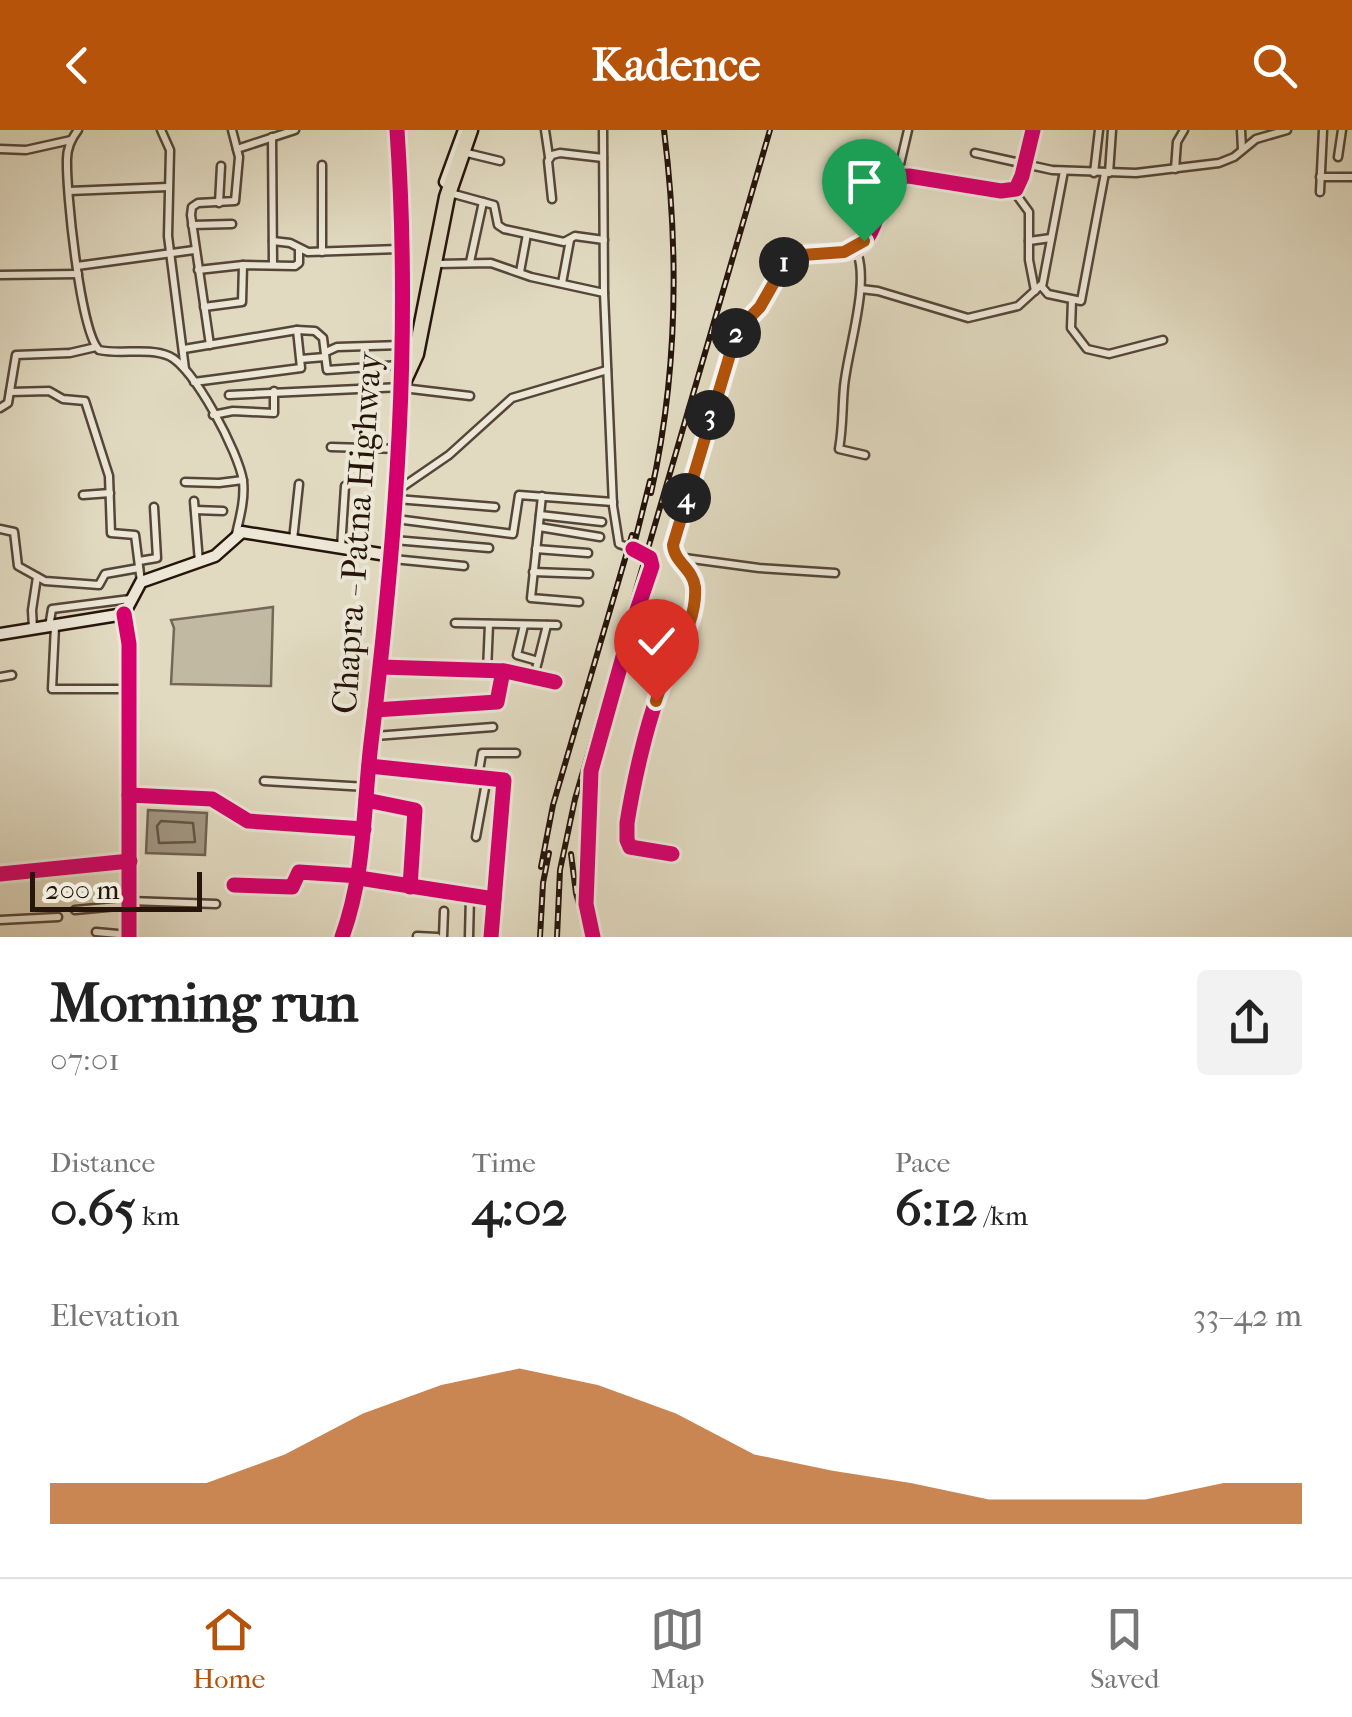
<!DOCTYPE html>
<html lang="en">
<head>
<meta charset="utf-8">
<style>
  :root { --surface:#fff; --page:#f2f2f2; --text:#222; --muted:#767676; --line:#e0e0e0; --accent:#b45309 }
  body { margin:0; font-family:"IM FELL French Canon",serif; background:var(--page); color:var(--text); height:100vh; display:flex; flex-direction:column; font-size:38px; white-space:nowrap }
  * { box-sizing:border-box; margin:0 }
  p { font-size:32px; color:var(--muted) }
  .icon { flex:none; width:55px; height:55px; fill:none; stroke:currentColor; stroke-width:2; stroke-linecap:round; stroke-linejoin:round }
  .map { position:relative; height:807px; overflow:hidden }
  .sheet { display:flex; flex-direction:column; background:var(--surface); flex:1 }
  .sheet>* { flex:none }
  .scale { position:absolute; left:30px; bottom:25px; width:172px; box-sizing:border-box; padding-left:10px; border:5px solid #26150b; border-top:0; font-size:28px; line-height:35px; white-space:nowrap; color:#26150b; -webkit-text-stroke:8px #ece7d7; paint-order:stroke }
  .pin { position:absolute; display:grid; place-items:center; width:85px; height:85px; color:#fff; margin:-102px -42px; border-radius:50% 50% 50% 0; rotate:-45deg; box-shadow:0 0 10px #0007 }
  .pin .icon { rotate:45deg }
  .km { position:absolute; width:50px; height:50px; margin:-25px; border-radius:50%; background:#222; color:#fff; font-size:28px; line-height:50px; text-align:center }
  .round { display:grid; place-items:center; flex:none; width:105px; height:105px; border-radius:10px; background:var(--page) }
  .head { display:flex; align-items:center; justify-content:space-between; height:170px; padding:0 50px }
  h1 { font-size:55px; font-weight:800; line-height:75px }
  .metrics { display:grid; grid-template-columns:repeat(3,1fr); gap:15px; height:170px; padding:10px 50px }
  .metrics div { display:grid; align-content:center }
  .metrics b { font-size:50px; font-weight:800 }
  .metrics small { font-size:28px; font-weight:400 }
  .metrics p { font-size:28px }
  .chart { height:280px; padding:20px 50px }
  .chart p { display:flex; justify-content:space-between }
  .chart svg { width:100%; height:180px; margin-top:10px; fill:var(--accent); opacity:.7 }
  header { display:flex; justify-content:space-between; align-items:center; height:130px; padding:0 50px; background:var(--accent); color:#fff; font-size:45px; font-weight:800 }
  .tabs { display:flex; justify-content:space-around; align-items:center; height:140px; border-top:2px solid var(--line); background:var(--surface); font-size:28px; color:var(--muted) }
  .tabs a { display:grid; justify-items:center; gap:5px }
  .tabs .current { color:var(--accent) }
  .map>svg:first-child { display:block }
  .green { fill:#c1b9a2; stroke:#746756; stroke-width:2.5 }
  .water { fill:#a19783; stroke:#706353; stroke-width:2.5 }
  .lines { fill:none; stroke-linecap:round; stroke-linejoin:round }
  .shore { stroke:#645647; stroke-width:2.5 }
  .street-casing { stroke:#554638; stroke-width:11 }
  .secondary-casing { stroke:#26150b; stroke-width:15 }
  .highway-casing { stroke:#26150b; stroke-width:19 }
  .street { stroke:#ece7d7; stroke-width:6 }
  .secondary { stroke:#ece7d7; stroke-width:10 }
  .highway { stroke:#e1dac1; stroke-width:14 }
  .rail-casing { stroke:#26150b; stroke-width:6 }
  .rail { stroke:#ece7d7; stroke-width:2.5; stroke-dasharray:8; stroke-linecap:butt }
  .cycleway-casing { stroke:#ece7d7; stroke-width:21 }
  .cycleway { stroke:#d6006c; stroke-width:15 }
  .route-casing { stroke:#fff; stroke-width:20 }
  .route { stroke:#b45309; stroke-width:12 }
  .labels { text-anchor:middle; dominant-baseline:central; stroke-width:8; stroke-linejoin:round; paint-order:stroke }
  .street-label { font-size:35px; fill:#26150b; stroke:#ece7d7 }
</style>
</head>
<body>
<header><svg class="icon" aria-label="back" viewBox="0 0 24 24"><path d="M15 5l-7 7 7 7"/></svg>Kadence<svg class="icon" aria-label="search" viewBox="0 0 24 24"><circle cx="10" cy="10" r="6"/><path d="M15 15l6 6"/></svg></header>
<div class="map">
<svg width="1352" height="807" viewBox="0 0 1352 807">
  <rect width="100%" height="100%" fill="#e1dac1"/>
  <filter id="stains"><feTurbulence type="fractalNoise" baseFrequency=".002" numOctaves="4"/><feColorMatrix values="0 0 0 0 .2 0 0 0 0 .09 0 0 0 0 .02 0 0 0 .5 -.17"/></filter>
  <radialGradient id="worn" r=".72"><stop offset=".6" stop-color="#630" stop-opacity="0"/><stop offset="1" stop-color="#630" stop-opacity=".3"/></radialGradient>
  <polygon class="green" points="273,477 271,556 171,554 174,498 171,490"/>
  <polygon class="water" points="148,680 207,683 205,725 146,723"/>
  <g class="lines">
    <polygon class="shore" points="161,691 193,693 195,712 159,713 157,696"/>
    <g class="street-casing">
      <g id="street">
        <path d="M78 0C71 9 67 17 67 29 66 60 80 201 99 220 122 225 147 217 169 226 194 237 239 323 243 351 245 369 240 387 236 404"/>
        <polyline points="161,0 170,20 168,106 185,239"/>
        <polyline points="545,0 549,27"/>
        <polyline points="1241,0 1242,19"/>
        <polyline points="272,7 273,135"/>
        <polyline points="0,19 26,20 71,10"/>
        <polyline points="237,19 295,0"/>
        <polyline points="467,23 500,31"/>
        <polyline points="975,23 1052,40 1136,43 1219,33 1234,27 1256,9 1287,0"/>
        <polyline points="1338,27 1342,0"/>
        <polyline points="322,35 322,122"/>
        <polyline points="1175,39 1177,12 1184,0"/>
        <polyline points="1064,41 1042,157 1048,164 1081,171 1105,43"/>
        <polyline points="1094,43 1099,0"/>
        <polyline points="1109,43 1112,0"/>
        <polyline points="897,47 908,0"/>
        <polyline points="1320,47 1352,47"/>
        <polyline points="1013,60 1029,82 1029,130 1035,161"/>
        <polyline points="69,61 168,57"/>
        <polyline points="1320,62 1323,0"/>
        <polyline points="454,64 494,75 498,95 504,99 564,112 575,106 604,110"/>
        <polyline points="552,69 548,31 552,25 560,23 603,28"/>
        <polyline points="219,73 221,36"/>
        <polyline points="192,95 232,94"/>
        <polyline points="273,111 290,113 308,122 399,119"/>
        <polyline points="1029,111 1051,108"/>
        <path d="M855 118C872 149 847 221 844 257 842 278 843 297 839 319L865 325"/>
        <polyline points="470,132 483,72"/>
        <polyline points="437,134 491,133 531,147 604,163"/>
        <polyline points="77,136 194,120"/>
        <polyline points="198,140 243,135 295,136 299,133 299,120"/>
        <polyline points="520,142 527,104"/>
        <polyline points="0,145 78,144"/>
        <polyline points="562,153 570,110"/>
        <polyline points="861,159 878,161 968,188 1018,176 1041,155"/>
        <polyline points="1072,170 1071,198 1087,219 1109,224 1163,210"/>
        <polyline points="204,177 242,172 243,135"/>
        <polyline points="210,215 191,85 192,77 198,73 235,71 239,27 232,0"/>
        <polyline points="184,219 297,200 315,201 323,208 327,240 399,235"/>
        <polyline points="326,222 337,217 402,215"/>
        <polyline points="301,229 325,227"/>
        <polyline points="194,252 301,238 297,200"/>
        <polyline points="403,258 470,266"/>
        <polyline points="10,262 49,261 63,269 85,271 109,346 111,403 135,405 141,452"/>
        <polyline points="229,265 402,257"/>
        <polyline points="0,278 8,273 16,225 70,223 96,217"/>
        <polyline points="213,285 233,281 274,283 274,261"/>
        <polyline points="331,317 400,319"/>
        <polyline points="185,352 219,353 243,350"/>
        <polyline points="398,360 449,325 512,268 607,240"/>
        <polyline points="83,365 110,363"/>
        <polyline points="542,366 531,468 579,472"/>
        <polyline points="397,369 495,377"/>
        <polyline points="194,371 199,432"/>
        <polyline points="195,380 223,381"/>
        <polyline points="540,385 602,392"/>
        <polyline points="396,389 513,404 519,365 613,372"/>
        <polyline points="539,397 600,407"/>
        <polyline points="0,399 14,402 18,436 45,451 99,455 105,444 139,438"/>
        <polyline points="293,410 299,354"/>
        <polyline points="394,410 489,418"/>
        <polyline points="341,418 345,356"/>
        <polyline points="536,419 588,423"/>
        <polyline points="677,427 759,438 835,443"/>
        <polyline points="393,429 464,436"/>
        <polyline points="139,431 157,428 154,377"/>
        <polyline points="533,442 589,444"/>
        <polyline points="455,493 557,495"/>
        <polyline points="524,495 517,525 538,531"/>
        <polyline points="55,496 52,559 129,559"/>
        <polyline points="49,497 52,479 130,469"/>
        <polyline points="33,499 32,480 37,447"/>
        <polyline points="382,537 505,541 555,552"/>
        <polyline points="487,541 489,494"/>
        <polyline points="0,547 12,545"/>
        <polyline points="534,547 547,495"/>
        <polyline points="375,580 497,572 503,541"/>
        <polyline points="375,606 493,597"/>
        <polyline points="369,636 504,650 491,807"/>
        <polyline points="478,647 482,623 516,623"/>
        <polyline points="264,651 367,657"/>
        <polyline points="129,665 212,669 248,691 360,699"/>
        <polyline points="367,670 415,680 410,757"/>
        <polyline points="476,707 487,647"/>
        <path d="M672 724 630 717 627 710V693C633 655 645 601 658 565 669 533 700 489 695 455 692 438 674 432 673 415L737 201 760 177 789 126C809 120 832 127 852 120 881 109 875 65 897 47L909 46 1001 61 1016 59 1022 46 1033 0"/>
        <polyline points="0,744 128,731"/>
        <polyline points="359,748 494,769"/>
        <polyline points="234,755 292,757 299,742 358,746"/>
        <polyline points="130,771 216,774"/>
        <polyline points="75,780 128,775"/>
        <polyline points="0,790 58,787"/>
        <polyline points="96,802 129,805"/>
        <polyline points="417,806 437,807"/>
        <polyline points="443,807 444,781"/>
        <polyline points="469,807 470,766"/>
        <polyline points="593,807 586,774 591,641 652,433 642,422 619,414 613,376 604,163 603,0"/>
      </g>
    </g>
    <g class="secondary-casing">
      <g id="secondary">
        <polyline points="445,52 464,0"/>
        <polyline points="124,484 129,514 129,807"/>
        <polyline points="0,504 124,484 141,452 215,426 242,402 393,426"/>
      </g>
    </g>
    <g class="highway-casing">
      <g id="highway">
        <polyline points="404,250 416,224 447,67 470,0"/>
        <path d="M342 807C366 742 363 674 372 605 397 400 411 207 397 0"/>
      </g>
    </g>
    <use href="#street" class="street"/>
    <use href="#secondary" class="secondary"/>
    <use href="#highway" class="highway"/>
    <g class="rail-casing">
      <g id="rail">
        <path d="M651 363C678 243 679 121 664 0"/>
        <polyline points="633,419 650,351"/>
        <polyline points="571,724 576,763 588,807"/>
        <polyline points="541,737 553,675 632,405"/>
        <polyline points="540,807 543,753 549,723"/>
        <polyline points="557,807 560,740 575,669 770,0"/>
      </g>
    </g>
    <use href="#rail" class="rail"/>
    <g class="cycleway-casing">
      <g id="cycleway">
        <polyline points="124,484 129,514 129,807"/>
        <polyline points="381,537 505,541 555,552"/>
        <polyline points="375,580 497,572 503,541"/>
        <polyline points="369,636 504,650 491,807"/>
        <polyline points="129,665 212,669 248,691 364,699"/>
        <polyline points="366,670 415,680 410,757"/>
        <path d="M672 724 630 717 627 710V693C633 655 645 601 658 565 669 533 700 489 695 455 692 438 674 432 673 415L737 201 760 177 789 126C809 120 832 127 852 120 881 109 875 65 897 47L909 46 1001 61 1016 59 1022 46 1033 0"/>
        <polyline points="0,744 130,731"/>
        <polyline points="359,748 494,769"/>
        <polyline points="234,755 292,757 299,742 360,746"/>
        <path d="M342 807C366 742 363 674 372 605 397 400 411 207 397 0"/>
        <polyline points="593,807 586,774 591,641 631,498 652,436 650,428 633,419"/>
      </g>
    </g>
    <use href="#cycleway" class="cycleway"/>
  </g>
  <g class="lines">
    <g class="route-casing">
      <path id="route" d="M656 571C666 534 698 497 695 457 693 439 674 432 673 415L737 201 760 177 789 126 844 122 864 111"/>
    </g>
    <use href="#route" class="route"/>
  </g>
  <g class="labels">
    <g class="street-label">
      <text transform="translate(357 403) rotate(-86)">Chapra - Patna Highway</text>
    </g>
  </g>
  <rect width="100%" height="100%" filter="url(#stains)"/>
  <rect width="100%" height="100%" fill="url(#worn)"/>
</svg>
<div class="scale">200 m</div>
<div class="pin" style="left:864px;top:111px;background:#1e9e55"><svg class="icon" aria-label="arrive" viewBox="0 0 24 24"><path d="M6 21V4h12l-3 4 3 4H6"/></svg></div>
<div class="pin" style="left:656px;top:571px;background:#d93025"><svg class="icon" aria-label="check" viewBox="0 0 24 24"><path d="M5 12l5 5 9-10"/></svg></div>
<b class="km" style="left:784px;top:132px">1</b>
<b class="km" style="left:736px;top:203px">2</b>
<b class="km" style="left:710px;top:285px">3</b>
<b class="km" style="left:686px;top:368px">4</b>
</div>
<section class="sheet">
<div class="head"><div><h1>Morning run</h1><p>07:01</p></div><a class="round"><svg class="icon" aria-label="share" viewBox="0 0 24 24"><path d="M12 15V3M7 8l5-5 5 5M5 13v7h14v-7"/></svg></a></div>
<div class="metrics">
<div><p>Distance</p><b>0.65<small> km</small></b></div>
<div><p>Time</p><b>4:02</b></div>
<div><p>Pace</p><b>6:12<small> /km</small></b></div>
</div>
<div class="chart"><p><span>Elevation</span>33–42 m</p>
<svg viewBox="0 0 160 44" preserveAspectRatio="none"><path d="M0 44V34L10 34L20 34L30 27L40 17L50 10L60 6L70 10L80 17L90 27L100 31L110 34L120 38L130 38L140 38L150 34L160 34V44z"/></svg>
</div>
</section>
<nav class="tabs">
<a class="current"><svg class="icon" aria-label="home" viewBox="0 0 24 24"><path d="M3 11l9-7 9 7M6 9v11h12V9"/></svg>Home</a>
<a><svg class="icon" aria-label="map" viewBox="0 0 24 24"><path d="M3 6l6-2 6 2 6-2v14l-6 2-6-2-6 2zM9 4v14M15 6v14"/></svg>Map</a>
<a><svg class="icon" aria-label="saved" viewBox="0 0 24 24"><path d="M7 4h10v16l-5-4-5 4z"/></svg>Saved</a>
</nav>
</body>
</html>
